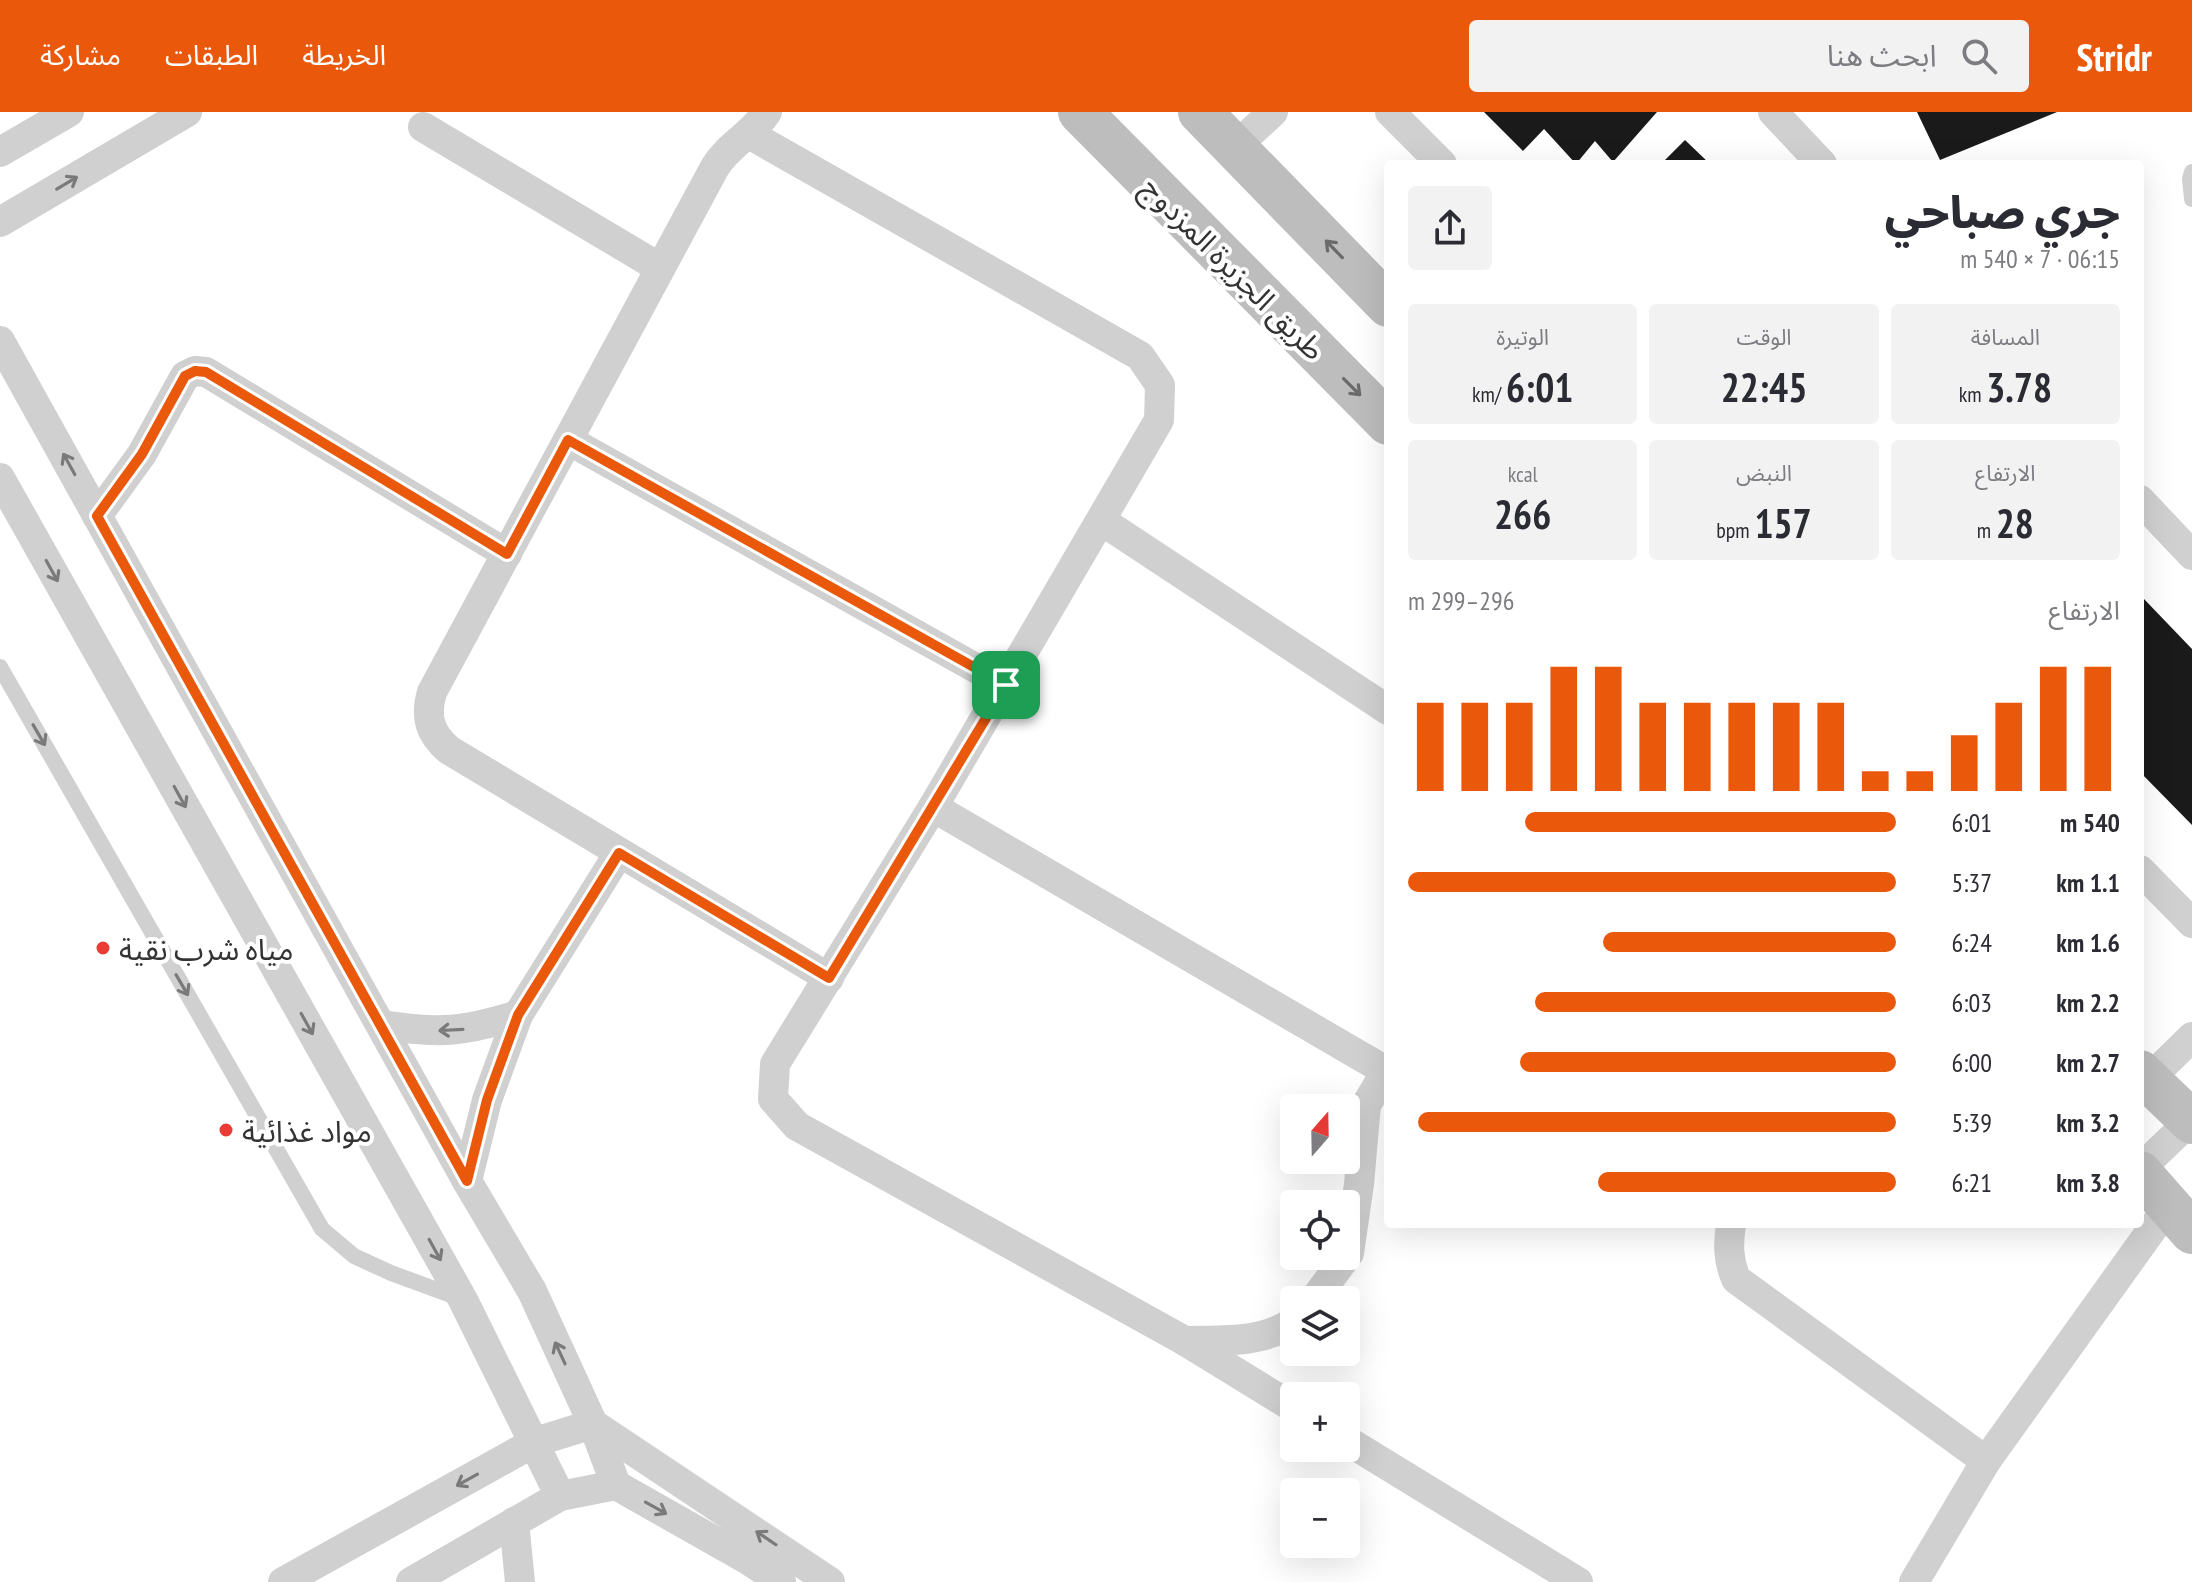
<!DOCTYPE html>
<html lang="ar">
<head>
<meta charset="utf-8">
<style>
  :root { --surface:#fff; --page:#f2f2f3; --text:#2b2b33; --muted:#7c7c81; --accent:#ea580c }
  body { margin:0; font-family:"PT Sans Narrow","Noto Sans Arabic",sans-serif; background:var(--page); color:var(--text); direction:rtl; height:100vh; display:flex; flex-direction:column; font-size:30px; white-space:nowrap }
  * { box-sizing:border-box; margin:0 }
  p { font-size:26px; color:var(--muted) }
  .icon { flex:none; width:44px; height:44px; fill:none; stroke:currentColor; stroke-width:2; stroke-linecap:round; stroke-linejoin:round }
  .map { position:relative; flex:1; overflow:hidden; direction:ltr }
  .panel { position:absolute; left:1384px; top:48px; width:760px; height:1068px; display:flex; flex-direction:column; background:var(--surface); border-radius:8px; box-shadow:0 8px 32px #0002; direction:rtl }
  .panel>* { flex:none }
  .needle { width:52px; rotate:20deg }
  .fabs { position:absolute; left:1280px; top:982px; display:grid; gap:16px }
  .fabs a { display:grid; place-items:center; width:80px; height:80px; border-radius:8px; background:var(--surface); box-shadow:0 8px 32px #0002; font-size:40px }
  .pin { position:absolute; display:grid; place-items:center; width:68px; height:68px; color:#fff; margin:-34px; border-radius:16px; box-shadow:0 4px 12px #0006 }
  .round { display:grid; place-items:center; flex:none; width:84px; height:84px; border-radius:8px; background:var(--page) }
  .headline { display:flex; align-items:center; justify-content:space-between; height:136px; padding:0 24px }
  h1 { font-size:44px; font-weight:800; line-height:60px }
  .metrics { display:grid; grid-template-columns:repeat(3,1fr); gap:12px; height:136px; padding:8px 24px }
  .metrics div { display:grid; align-content:center; border-radius:8px; background:var(--page); text-align:center }
  .metrics b { font-size:40px; font-weight:800 }
  .metrics small { font-size:22px; font-weight:400 }
  .metrics p { font-size:22px }
  .chart { height:224px; padding:16px 24px }
  .chart p { display:flex; justify-content:space-between }
  .chart svg { width:100%; height:144px; margin-top:8px; stroke:var(--accent); stroke-width:6 }
  ul { padding:0 24px; list-style:none; font-size:26px }
  li { display:grid; grid-template-columns:128px 96px 1fr; align-items:center; height:60px }
  li i { height:20px; border-radius:10px; background:var(--accent) }
  header { display:flex; align-items:center; gap:48px; box-sizing:border-box; height:112px; padding:0 40px; background:var(--accent); color:#fff }
  header strong { font-size:38px }
  nav { display:flex; gap:44px; margin-inline-start:auto; font-size:28px }
  .search { width:560px; height:72px; background:var(--page); display:flex; align-items:center; gap:20px; box-sizing:border-box; padding:0 28px; border-radius:8px; color:var(--muted); font-size:30px }
  .map>svg:first-child { display:block }
  .building { fill:#1a1a1a }
  .lines { fill:none; stroke-linecap:round; stroke-linejoin:round }
  .service { stroke:#d0d0d0; stroke-width:16 }
  .minor { stroke:#d0d0d0; stroke-width:30 }
  .secondary { stroke:#bdbdbd; stroke-width:44 }
  .oneway { stroke:#7a7a7a }
  .oneway2 { stroke:#6a6a6a }
  .route-casing { stroke:#fff; stroke-width:16 }
  .route { stroke:#ea580c; stroke-width:10 }
  .poi-dot { fill:#ea3c35; stroke:#fff; stroke-width:3 }
  .labels { text-anchor:middle; dominant-baseline:central; stroke-width:8; stroke-linejoin:round; paint-order:stroke }
  .street-label { font-size:30px; fill:#333; stroke:#fff }
  .poi-label { font-size:30px; fill:#333; stroke:#fff; text-anchor:start }
</style>
</head>
<body>
<header>
<strong>Stridr</strong>
<div class="search"><svg class="icon" aria-label="search" viewBox="0 0 24 24"><circle cx="10" cy="10" r="6"/><path d="M15 15l6 6"/></svg>ابحث هنا</div>
<nav><a>الخريطة</a><a>الطبقات</a><a>مشاركة</a></nav>
</header>
<div class="map">
<svg width="2192" height="1470" viewBox="0 0 2192 1470">
  <rect width="100%" height="100%" fill="#fff"/>
  <g class="building">
    <polygon points="1484,0 1657,0 1613,50 1595,29 1576,52 1544,17 1523,39"/>
    <polygon points="1917,0 2057,0 1940,48"/>
    <polygon points="1685,28 1710,52 1661,52"/>
    <polygon points="2144,487 2192,537 2192,713 2140,660 2140,491"/>
  </g>
  <g class="lines">
    <g class="service">
      <polyline points="2192,60 2190,67 2192,87"/>
      <polyline points="0,555 322,1117 354,1144 391,1161 459,1186"/>
    </g>
    <g class="minor">
      <path d="M767 0C753 22 729 32 715 55L432 580C425 604 429 621 449 638L829 866"/>
      <polyline points="1390,0 1442,52"/>
      <polyline points="1773,0 1822,52"/>
      <polyline points="423,15 660,156"/>
      <polyline points="749,22 1140,244 1160,273 1159,308 933,695 775,952 773,987 797,1014 1185,1229 1294,1296"/>
      <polyline points="1235,35 1273,0"/>
      <polyline points="0,40 69,0"/>
      <polyline points="0,110 187,0"/>
      <polyline points="0,229 467,1069 532,1179 593,1312 616,1373"/>
      <polyline points="568,328 1006,573"/>
      <polyline points="0,366 463,1188 560,1384 616,1373 750,1449 781,1470"/>
      <polyline points="2140,388 2192,443"/>
      <polyline points="97,404 142,342 185,264 195,259 206,260 507,442"/>
      <polyline points="1102,409 1388,598"/>
      <polyline points="933,695 1386,959"/>
      <polyline points="2140,758 2192,811"/>
      <path d="M382 913C439 922 463 920 518 903"/>
      <polyline points="2140,976 2192,925"/>
      <polyline points="2140,1057 2192,1007"/>
      <polyline points="467,1069 487,988 518,903 619,741"/>
      <path d="M1731 1112C1728 1132 1728 1148 1736 1167L1986 1349"/>
      <polyline points="1314,1188 1349,1141 1359,1072 1366,993 1388,956"/>
      <path d="M1185 1229C1222 1228 1263 1232 1294 1209"/>
      <polyline points="593,1312 830,1470"/>
      <polyline points="1346,1328 1578,1470"/>
      <polyline points="514,1410 520,1470"/>
      <polyline points="283,1470 535,1330 593,1312"/>
      <polyline points="411,1470 560,1384"/>
      <polyline points="1914,1470 1986,1349 2168,1095"/>
    </g>
    <g class="secondary">
      <polyline points="1080,0 1388,311"/>
      <polyline points="1200,0 1388,193"/>
      <polyline points="2140,960 2192,1010"/>
      <polyline points="2140,1061 2192,1120"/>
    </g>
  </g>
  <defs><path id="oneway-shaft" d="M-6 0H5M1.5-3L5.5 0L1.5 3" fill="none" stroke-width="1.6" stroke-linecap="round" stroke-linejoin="round" transform="scale(2)"/></defs>
  <g class="oneway">
    <use href="#oneway-shaft" transform="translate(67 71) rotate(-31)"/>
    <use href="#oneway-shaft" transform="translate(69 352) rotate(-119)"/>
    <use href="#oneway-shaft" transform="translate(52 459) rotate(61)"/>
    <use href="#oneway-shaft" transform="translate(39 623) rotate(60)"/>
    <use href="#oneway-shaft" transform="translate(180 685) rotate(61)"/>
    <use href="#oneway-shaft" transform="translate(182 873) rotate(60)"/>
    <use href="#oneway-shaft" transform="translate(307 912) rotate(61)"/>
    <use href="#oneway-shaft" transform="translate(451 918) rotate(177)"/>
    <use href="#oneway-shaft" transform="translate(435 1138) rotate(61)"/>
    <use href="#oneway-shaft" transform="translate(560 1241) rotate(-115)"/>
    <use href="#oneway-shaft" transform="translate(467 1368) rotate(151)"/>
    <use href="#oneway-shaft" transform="translate(656 1396) rotate(29)"/>
    <use href="#oneway-shaft" transform="translate(766 1426) rotate(-146)"/>
  </g>
  <g class="oneway2">
    <use href="#oneway-shaft" transform="translate(1334 137) rotate(-134)"/>
    <use href="#oneway-shaft" transform="translate(1352 275) rotate(45)"/>
  </g>
  <g class="lines">
    <g class="route-casing">
      <polygon id="route" points="195,259 206,260 507,442 568,328 1006,573 829,866 619,741 518,903 487,988 467,1069 97,404 142,342 185,264"/>
    </g>
    <use href="#route" class="route"/>
  </g>
  <g class="poi-dot">
    <circle cx="103" cy="836" r="8"/>
    <circle cx="226" cy="1018" r="8"/>
  </g>
  <g class="labels">
    <g class="street-label">
      <text transform="translate(1234 156) rotate(45)">طريق الجزيرة المزدوج</text>
    </g>
    <g class="poi-label">
      <text x="119" y="836">مياه شرب نقية</text>
      <text x="242" y="1018">مواد غذائية</text>
    </g>
  </g>
</svg>
<div class="fabs">
<a><svg class="needle" viewBox="-14 -14 28 28"><path d="M0-13l5 13h-10z" fill="#e53935"/><path d="M0 13l5-13h-10z" fill="#7c7c81"/></svg></a>
<a><svg class="icon" aria-label="locate" viewBox="0 0 24 24"><circle cx="12" cy="12" r="6"/><path d="M12 2v4M12 18v4M2 12h4M18 12h4"/></svg></a>
<a><svg class="icon" aria-label="layers" viewBox="0 0 24 24"><path d="M12 4l9 5-9 5-9-5zM3 14l9 5 9-5"/></svg></a>
<a>+</a>
<a>−</a>
</div>
<div class="pin" style="left:1006px;top:573px;background:#1e9e55"><svg class="icon" aria-label="arrive" viewBox="0 0 24 24"><path d="M6 21V4h12l-3 4 3 4H6"/></svg></div>
<section class="panel">
<div class="headline"><div><h1>جري صباحي</h1><p>06:15 · 7 × 540 m</p></div><a class="round"><svg class="icon" aria-label="share" viewBox="0 0 24 24"><path d="M12 15V3M7 8l5-5 5 5M5 13v7h14v-7"/></svg></a></div>
<div class="metrics">
<div><p>المسافة</p><b>3.78<small> km</small></b></div>
<div><p>الوقت</p><b>22:45</b></div>
<div><p>الوتيرة</p><b>6:01<small> /km</small></b></div>
</div>
<div class="metrics">
<div><p>الارتفاع</p><b>28<small> m</small></b></div>
<div><p>النبض</p><b>157<small> bpm</small></b></div>
<div><p>kcal</p><b>266</b></div>
</div>
<div class="chart"><p><span>الارتفاع</span>296–299 m</p>
<svg viewBox="0 0 160 44" preserveAspectRatio="none"><path d="M5 44V17M15 44V17M25 44V17M35 44V6M45 44V6M55 44V17M65 44V17M75 44V17M85 44V17M95 44V17M105 44V38M115 44V38M125 44V27M135 44V17M145 44V6M155 44V6"/></svg>
</div>
<ul>
<li><b>540 m</b>6:01<i style="width:76%"></i></li>
<li><b>1.1 km</b>5:37<i style="width:100%"></i></li>
<li><b>1.6 km</b>6:24<i style="width:60%"></i></li>
<li><b>2.2 km</b>6:03<i style="width:74%"></i></li>
<li><b>2.7 km</b>6:00<i style="width:77%"></i></li>
<li><b>3.2 km</b>5:39<i style="width:98%"></i></li>
<li><b>3.8 km</b>6:21<i style="width:61%"></i></li>
</ul>
</section>
</div>
</body>
</html>
